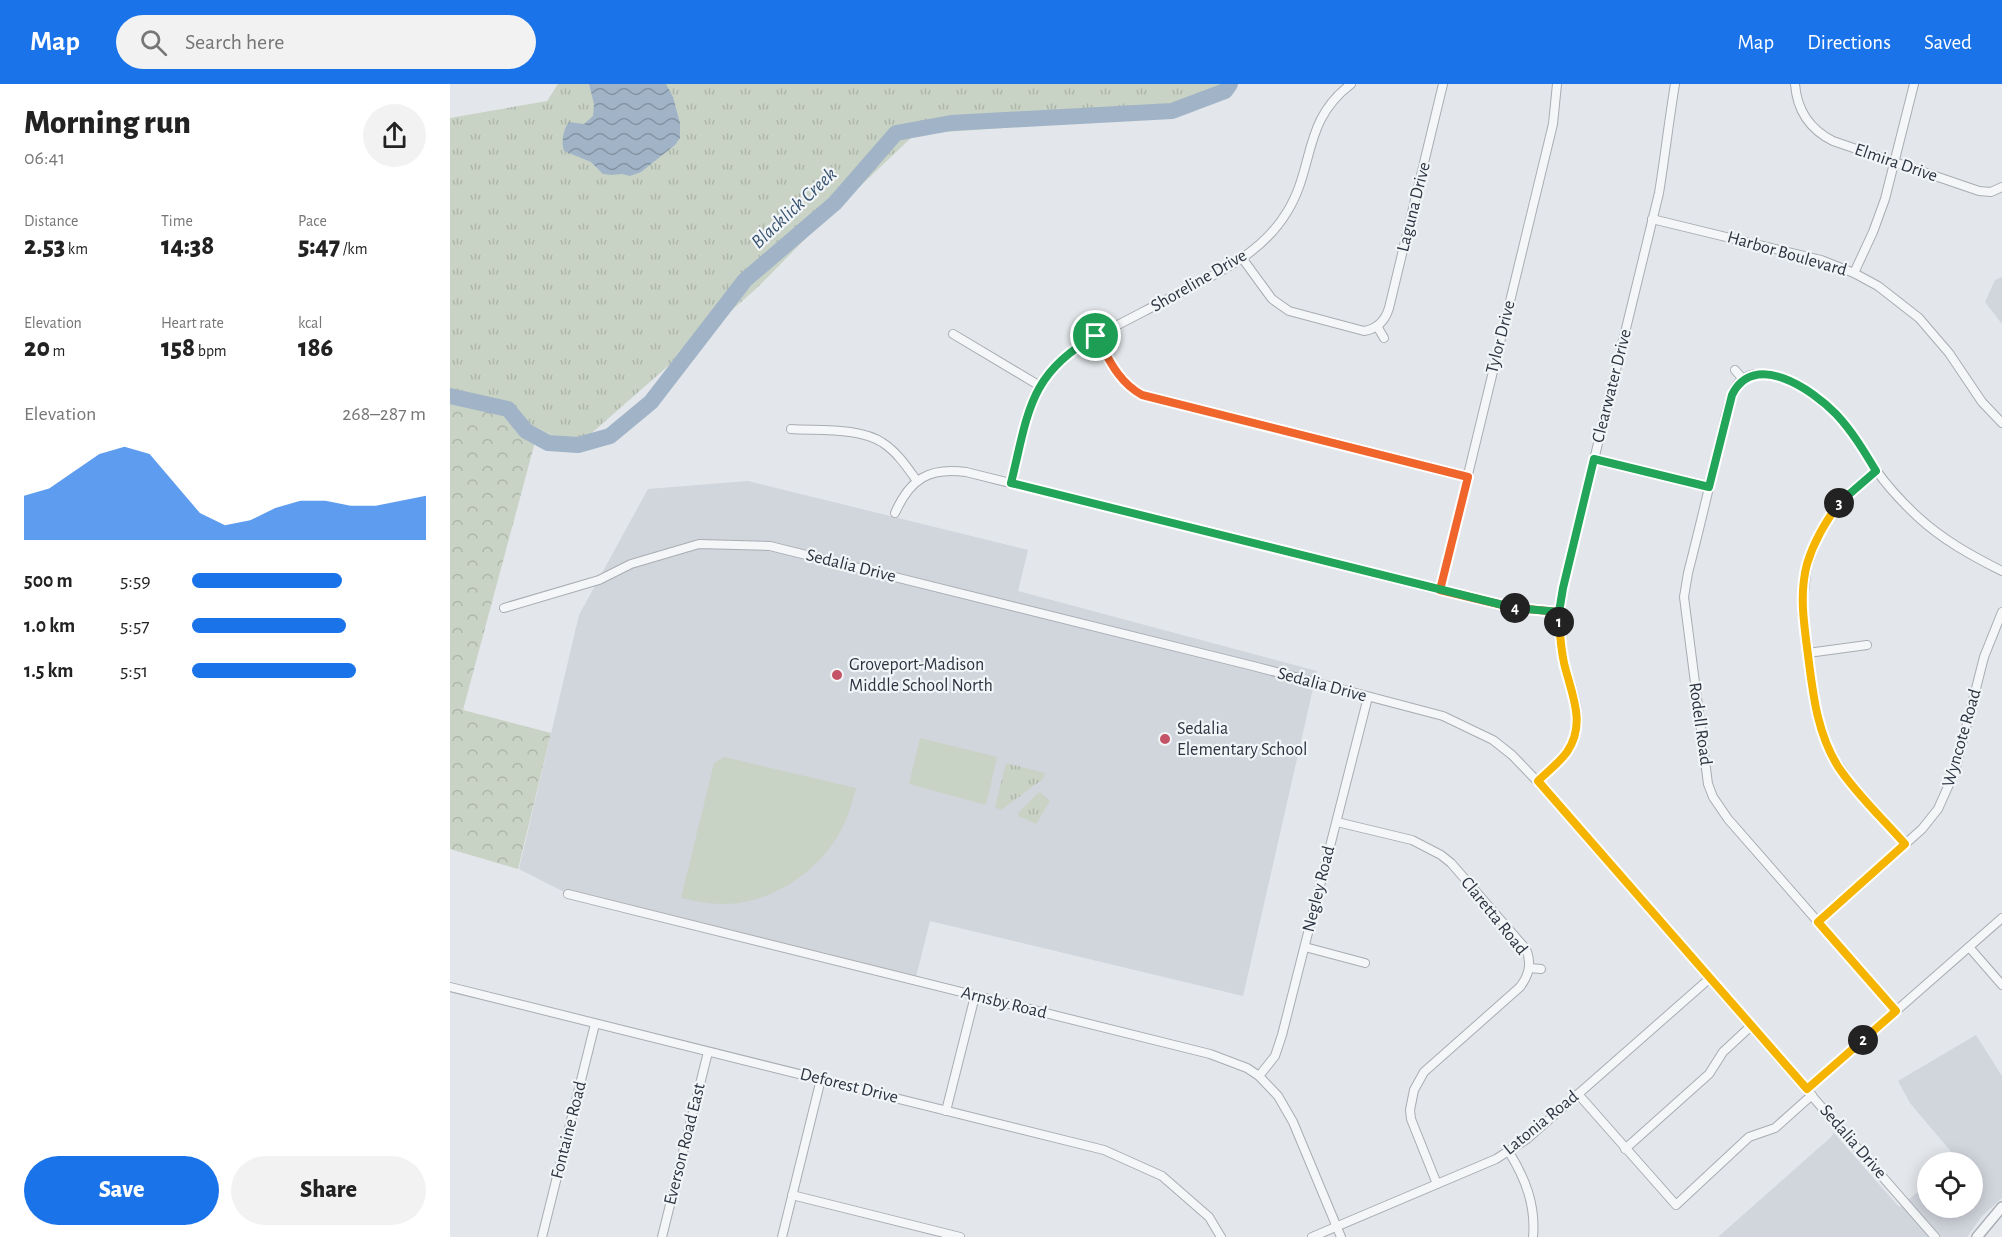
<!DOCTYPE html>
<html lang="en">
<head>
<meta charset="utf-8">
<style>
  :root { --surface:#fff; --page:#f2f2f2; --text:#222; --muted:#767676; --accent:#1a73e8 }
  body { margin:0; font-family:"Alegreya Sans",sans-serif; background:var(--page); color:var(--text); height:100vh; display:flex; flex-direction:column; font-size:22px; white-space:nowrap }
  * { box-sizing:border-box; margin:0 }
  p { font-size:20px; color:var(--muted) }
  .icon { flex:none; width:33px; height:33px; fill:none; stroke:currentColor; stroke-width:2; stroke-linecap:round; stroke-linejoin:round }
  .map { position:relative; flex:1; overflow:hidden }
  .panel { display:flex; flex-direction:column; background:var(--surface); width:450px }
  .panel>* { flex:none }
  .buttons { position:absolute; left:1467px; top:1068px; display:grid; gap:12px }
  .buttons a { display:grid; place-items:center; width:66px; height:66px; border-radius:50%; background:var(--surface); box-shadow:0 3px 15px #0003; font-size:30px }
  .pin { position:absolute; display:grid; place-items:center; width:51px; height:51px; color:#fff; margin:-26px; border:3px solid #fff; border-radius:50%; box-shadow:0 2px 6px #0007 }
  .km { position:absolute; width:30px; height:30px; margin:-15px; border-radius:50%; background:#222; color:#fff; font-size:16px; line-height:30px; text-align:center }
  .round { display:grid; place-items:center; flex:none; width:63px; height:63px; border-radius:32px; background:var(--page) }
  .head { display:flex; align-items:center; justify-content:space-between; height:102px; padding:0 24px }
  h1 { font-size:33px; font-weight:800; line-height:45px }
  .figures { display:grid; grid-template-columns:repeat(3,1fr); gap:9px; height:102px; padding:6px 24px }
  .figures div { display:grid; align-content:center }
  .figures b { font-size:26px; font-weight:800 }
  .figures small { font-size:16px; font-weight:400 }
  .figures p { font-size:16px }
  .chart { height:168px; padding:12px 24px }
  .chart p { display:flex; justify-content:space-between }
  .chart svg { width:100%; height:108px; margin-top:6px; fill:var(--accent); opacity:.7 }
  .cta { display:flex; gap:12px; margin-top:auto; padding:12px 24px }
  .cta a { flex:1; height:69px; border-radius:36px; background:var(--accent); color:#fff; font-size:24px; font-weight:800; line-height:69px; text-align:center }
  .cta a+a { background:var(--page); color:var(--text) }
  ul { padding:0 24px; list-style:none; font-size:20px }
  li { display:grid; grid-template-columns:96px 72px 1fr; align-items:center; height:45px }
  li i { height:15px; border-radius:8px; background:var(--accent) }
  header { display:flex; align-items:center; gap:36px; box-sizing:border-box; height:84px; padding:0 30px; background:var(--accent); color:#fff }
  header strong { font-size:28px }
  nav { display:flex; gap:33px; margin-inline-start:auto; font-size:21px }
  .search { width:420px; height:54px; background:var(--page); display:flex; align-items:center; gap:15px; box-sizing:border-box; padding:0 21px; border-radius:33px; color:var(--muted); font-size:22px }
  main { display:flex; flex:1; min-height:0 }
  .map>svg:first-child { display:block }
  .built { fill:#d1d5dc }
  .grass { fill:#c9d3c5 }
  .forest { fill:url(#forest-crowns) }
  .park { fill:url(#park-tufts) }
  .water { fill:url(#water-waves) }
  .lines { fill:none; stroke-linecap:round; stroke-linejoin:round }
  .river { stroke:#a1b4c7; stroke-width:16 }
  .minor-casing { stroke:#a8adb4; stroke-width:10 }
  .tertiary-casing { stroke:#a8adb4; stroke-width:12 }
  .minor { stroke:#f5f6f8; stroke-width:8 }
  .tertiary { stroke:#f5f6f8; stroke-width:9 }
  .split-1-casing { stroke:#fff; stroke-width:12 }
  .split-2-casing { stroke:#fff; stroke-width:12 }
  .split-3-casing { stroke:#fff; stroke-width:12 }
  .split-4-casing { stroke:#fff; stroke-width:12 }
  .split-5-casing { stroke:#fff; stroke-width:12 }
  .split-1 { stroke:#f0652b; stroke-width:8 }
  .split-2 { stroke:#f5b400; stroke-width:8 }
  .split-3 { stroke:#f5b400; stroke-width:8 }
  .split-4 { stroke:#22a559; stroke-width:8 }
  .split-5 { stroke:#22a559; stroke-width:8 }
  .poi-dot { fill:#c45367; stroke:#f2f5f7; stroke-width:2 }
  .labels { text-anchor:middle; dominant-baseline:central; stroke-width:4.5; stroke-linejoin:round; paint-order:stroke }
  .street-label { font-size:18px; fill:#2c3441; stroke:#f2f5f7 }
  .poi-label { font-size:18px; fill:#2c3441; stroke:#f2f5f7; text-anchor:start }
  .water-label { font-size:20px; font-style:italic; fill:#395471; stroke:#f2f5f7 }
</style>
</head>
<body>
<header>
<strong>Map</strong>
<div class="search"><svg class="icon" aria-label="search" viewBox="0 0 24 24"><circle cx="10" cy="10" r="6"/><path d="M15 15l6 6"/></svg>Search here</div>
<nav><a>Map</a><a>Directions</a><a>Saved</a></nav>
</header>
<main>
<section class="panel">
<div class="head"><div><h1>Morning run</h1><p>06:41</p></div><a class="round"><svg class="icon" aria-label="share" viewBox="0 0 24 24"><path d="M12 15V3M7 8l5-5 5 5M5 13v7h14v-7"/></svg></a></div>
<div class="figures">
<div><p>Distance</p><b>2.53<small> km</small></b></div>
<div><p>Time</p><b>14:38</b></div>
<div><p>Pace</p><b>5:47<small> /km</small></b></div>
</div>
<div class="figures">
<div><p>Elevation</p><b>20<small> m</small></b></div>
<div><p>Heart rate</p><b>158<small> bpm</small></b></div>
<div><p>kcal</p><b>186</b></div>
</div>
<div class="chart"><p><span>Elevation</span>268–287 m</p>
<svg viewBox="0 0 160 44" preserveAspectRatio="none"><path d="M0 44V26L10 23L20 16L30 9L40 6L50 9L60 21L70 33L80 38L90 36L100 31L110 28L120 28L130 30L140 30L150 28L160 26V44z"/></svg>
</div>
<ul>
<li><b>500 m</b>5:59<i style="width:64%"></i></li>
<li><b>1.0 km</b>5:57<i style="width:66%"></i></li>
<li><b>1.5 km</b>5:51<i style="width:70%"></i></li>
</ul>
<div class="cta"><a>Save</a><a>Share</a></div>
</section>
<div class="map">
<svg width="1552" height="1153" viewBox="0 0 1552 1153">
  <defs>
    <pattern id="forest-crowns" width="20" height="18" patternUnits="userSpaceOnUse" patternTransform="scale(1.5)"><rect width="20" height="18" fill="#c9d3c5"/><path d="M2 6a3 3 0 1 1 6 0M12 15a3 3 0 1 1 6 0" fill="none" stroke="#adb6aa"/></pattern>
    <pattern id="park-tufts" width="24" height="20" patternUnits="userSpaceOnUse" patternTransform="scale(1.5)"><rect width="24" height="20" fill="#c9d3c5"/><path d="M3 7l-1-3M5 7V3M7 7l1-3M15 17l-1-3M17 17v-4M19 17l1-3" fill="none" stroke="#adb6aa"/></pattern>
    <pattern id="water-waves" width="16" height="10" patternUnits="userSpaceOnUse" patternTransform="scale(1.5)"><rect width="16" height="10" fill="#a1b4c7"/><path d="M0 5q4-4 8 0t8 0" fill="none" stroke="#8393a3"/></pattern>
  </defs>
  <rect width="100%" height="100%" fill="#e3e6ea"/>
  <g class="built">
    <polygon points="1552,193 1552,240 1535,218 1545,196"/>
    <polygon points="298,397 578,466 568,507 867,587 793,912 480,837 465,897 118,810 69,785 129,531 198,405"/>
    <polygon points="1526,951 1552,992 1552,1114 1532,1132 1517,1153 1268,1153 1381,1053 1384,1049 1449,1123 1477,1101 1478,1124 1522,1124 1522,1078 1505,1078 1508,1076 1460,1019 1448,997"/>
  </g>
  <g class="grass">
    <polygon points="470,654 547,673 536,721 459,700"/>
    <path d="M274 673 406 704C402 718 399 731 392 744 371 787 321 820 273 820 259 820 245 817 231 814L264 679Z"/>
  </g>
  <polygon class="forest" points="0,308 128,361 124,366 95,362 85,358 13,626 101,649 68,785 0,765"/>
  <g class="park">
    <polygon points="108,0 779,0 775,7 703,34 465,50 361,149 307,204 128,361 0,308 0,34 97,17"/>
    <polygon points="556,679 595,689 593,695 551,726 545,723"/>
    <polygon points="588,709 591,709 600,717 586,740 568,732 568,729"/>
  </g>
  <path class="water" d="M139 0H216L223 13 230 39V54L225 61 191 88 180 92 172 90 162 91 153 90 141 78 114 67C111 59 113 45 119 38L134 40 143 32 144 20Z"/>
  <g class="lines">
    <polyline class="river" points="0,312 58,325 76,347 98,359 128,361 160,352 201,318 295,196 385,119 446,49 501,39 722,27 775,7 780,0"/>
    <g class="minor-casing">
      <g id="minor">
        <path d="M1345 0C1347 26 1359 45 1383 57L1529 107 1541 108 1552 103"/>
        <polyline points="1202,135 1371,176 1404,189 1428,202 1469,234 1499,269 1532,318 1552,339"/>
        <path d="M792 174 822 215 839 227 914 247C927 245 935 237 939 224L993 0"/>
        <polyline points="1404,189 1423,148 1435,115 1464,0"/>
        <polyline points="927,242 934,254"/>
        <polyline points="503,250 590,302"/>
        <path d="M646 252C659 275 668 298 692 311L1018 393"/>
        <polyline points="1285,286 1293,295"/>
        <path d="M341 345C368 347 410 343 433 359 447 368 457 383 467 397"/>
        <polyline points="1144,375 1259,403"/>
        <polyline points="1426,387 1389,419 1370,447 1357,482 1352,525 1364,618 1368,636 1380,668 1399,697 1455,760"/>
        <path d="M561 399C575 341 577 297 632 260 665 242 699 225 733 207 772 187 813 168 837 128 865 83 852 37 901 0"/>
        <path d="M445 429C460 395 479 383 516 388L1049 521 1109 528"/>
        <polyline points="990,506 1103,40 1107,0"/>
        <polyline points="54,524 149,496 181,480 249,460 320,462 803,582 993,632 1043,656 1062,671 1087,697 1485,1153"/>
        <polyline points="1358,569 1417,561"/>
        <path d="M1087 697C1100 685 1114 675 1122 659 1138 627 1114 592 1110 559 1108 541 1110 522 1113 503L1209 109C1215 72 1219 36 1225 0"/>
        <path d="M887 738 962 756 991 771 1001 779 1076 865C1082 880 1079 891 1070 903L974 988 964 1006 960 1026 961 1035 987 1100"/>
        <polyline points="118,810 760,970 797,984 809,992 828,1012 843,1038 891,1153"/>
        <polyline points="1368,838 1472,745 1488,725 1505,687 1534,573 1552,528"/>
        <polyline points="855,863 915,879"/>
        <polyline points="1519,863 1552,901"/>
        <polyline points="1079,884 1091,885"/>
        <polyline points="0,903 654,1066 712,1092 759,1133 771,1153"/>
        <path d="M1446 927 1278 735 1263 713 1258 700 1234 513 1238 489C1249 446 1259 404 1269 361 1274 343 1276 320 1285 304 1306 268 1367 310 1386 330 1402 347 1412 367 1426 386 1438 403 1453 419 1468 433 1493 456 1522 472 1552 487"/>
        <polyline points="809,992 825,972 832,951 918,613"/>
        <polyline points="1357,1005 1552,834"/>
        <polyline points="1128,1010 1226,1121 1299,1053 1325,1044 1362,1011"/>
        <polyline points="496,1027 525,912"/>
        <polyline points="1175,1065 1259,990 1273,968 1301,942"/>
        <path d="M1059 1068C1075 1094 1086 1121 1083 1153"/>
        <polyline points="342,1111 510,1153"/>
        <polyline points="92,1153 145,940"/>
        <polyline points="212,1153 258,968"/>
        <polyline points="332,1153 371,995"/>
        <polyline points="862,1153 1046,1075 1077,1055 1259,895"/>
      </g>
    </g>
    <g class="tertiary-casing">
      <polyline id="tertiary" points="1527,1153 1552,1123"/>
    </g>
    <use href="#minor" class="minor"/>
    <use href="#tertiary" class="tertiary"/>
  </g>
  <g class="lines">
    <g class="split-1-casing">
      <path id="split-1" d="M646 252C659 275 668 298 692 311L1018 393 990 506 1065 524 1109 528V538"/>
    </g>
    <g class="split-2-casing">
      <path id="split-2" d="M1109 538C1110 552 1111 565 1114 579 1121 609 1137 639 1117 668 1109 679 1097 688 1088 697L1357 1005 1413 956"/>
    </g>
    <g class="split-3-casing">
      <path id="split-3" d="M1389 419C1375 439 1364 457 1357 480 1349 510 1354 540 1358 571 1363 610 1367 650 1389 684 1408 712 1434 736 1455 760L1368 838 1446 927 1413 956"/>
    </g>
    <g class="split-4-casing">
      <path id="split-4" d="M1065 524 1109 528 1113 504 1144 375 1259 403 1282 311C1304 266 1362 305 1386 330 1402 347 1414 367 1426 387L1389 419"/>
    </g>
    <g class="split-5-casing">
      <path id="split-5" d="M646 252C578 289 578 331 561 399L1065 524"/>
    </g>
    <use href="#split-1" class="split-1"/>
    <use href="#split-2" class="split-2"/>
    <use href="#split-3" class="split-3"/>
    <use href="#split-4" class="split-4"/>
    <use href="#split-5" class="split-5"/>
  </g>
  <g class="poi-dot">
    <circle cx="387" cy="591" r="6"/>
    <circle cx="715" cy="655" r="6"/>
  </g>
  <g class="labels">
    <g class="street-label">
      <text transform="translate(1446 79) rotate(19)">Elmira Drive</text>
      <text transform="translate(964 123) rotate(-76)">Laguna Drive</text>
      <text transform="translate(1337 170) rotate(16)">Harbor Boulevard</text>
      <text transform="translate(749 197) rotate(-30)">Shoreline Drive</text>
      <text transform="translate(1051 253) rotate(-76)">Tylor Drive</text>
      <text transform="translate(1162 302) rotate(-76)">Clearwater Drive</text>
      <text transform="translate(401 482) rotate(14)">Sedalia Drive</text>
      <text transform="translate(872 601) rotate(15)">Sedalia Drive</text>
      <text transform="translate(1250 640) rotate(82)">Rodell Road</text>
      <text transform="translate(1512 654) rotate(-74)">Wyncote Road</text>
      <text transform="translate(869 805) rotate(-76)">Negley Road</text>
      <text transform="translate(1044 832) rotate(51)">Claretta Road</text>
      <text transform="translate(554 919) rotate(14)">Arnsby Road</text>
      <text transform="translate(399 1002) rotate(14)">Deforest Drive</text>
      <text transform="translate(1091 1039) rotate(-39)">Latonia Road</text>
      <text transform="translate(119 1046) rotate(-76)">Fontaine Road</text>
      <text transform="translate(1403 1058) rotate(49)">Sedalia Drive</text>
      <text transform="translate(235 1060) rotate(-76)">Everson Road East</text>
    </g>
    <g class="poi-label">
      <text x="399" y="581">Groveport-Madison<tspan x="399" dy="21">Middle School North</tspan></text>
      <text x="727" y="645">Sedalia<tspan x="727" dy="21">Elementary School</tspan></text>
    </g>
    <g class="water-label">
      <text transform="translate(344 124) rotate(-43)">Blacklick Creek</text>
    </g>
  </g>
</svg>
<div class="buttons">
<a><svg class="icon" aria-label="locate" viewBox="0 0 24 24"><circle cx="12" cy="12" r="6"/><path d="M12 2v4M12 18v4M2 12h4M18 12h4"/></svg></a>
</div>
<div class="pin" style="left:646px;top:252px;background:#1e9e55"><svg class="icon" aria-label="arrive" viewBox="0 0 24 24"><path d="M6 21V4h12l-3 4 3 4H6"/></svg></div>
<b class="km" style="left:1109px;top:538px">1</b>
<b class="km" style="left:1413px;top:956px">2</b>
<b class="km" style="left:1389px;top:419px">3</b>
<b class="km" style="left:1065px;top:524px">4</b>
</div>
</main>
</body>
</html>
